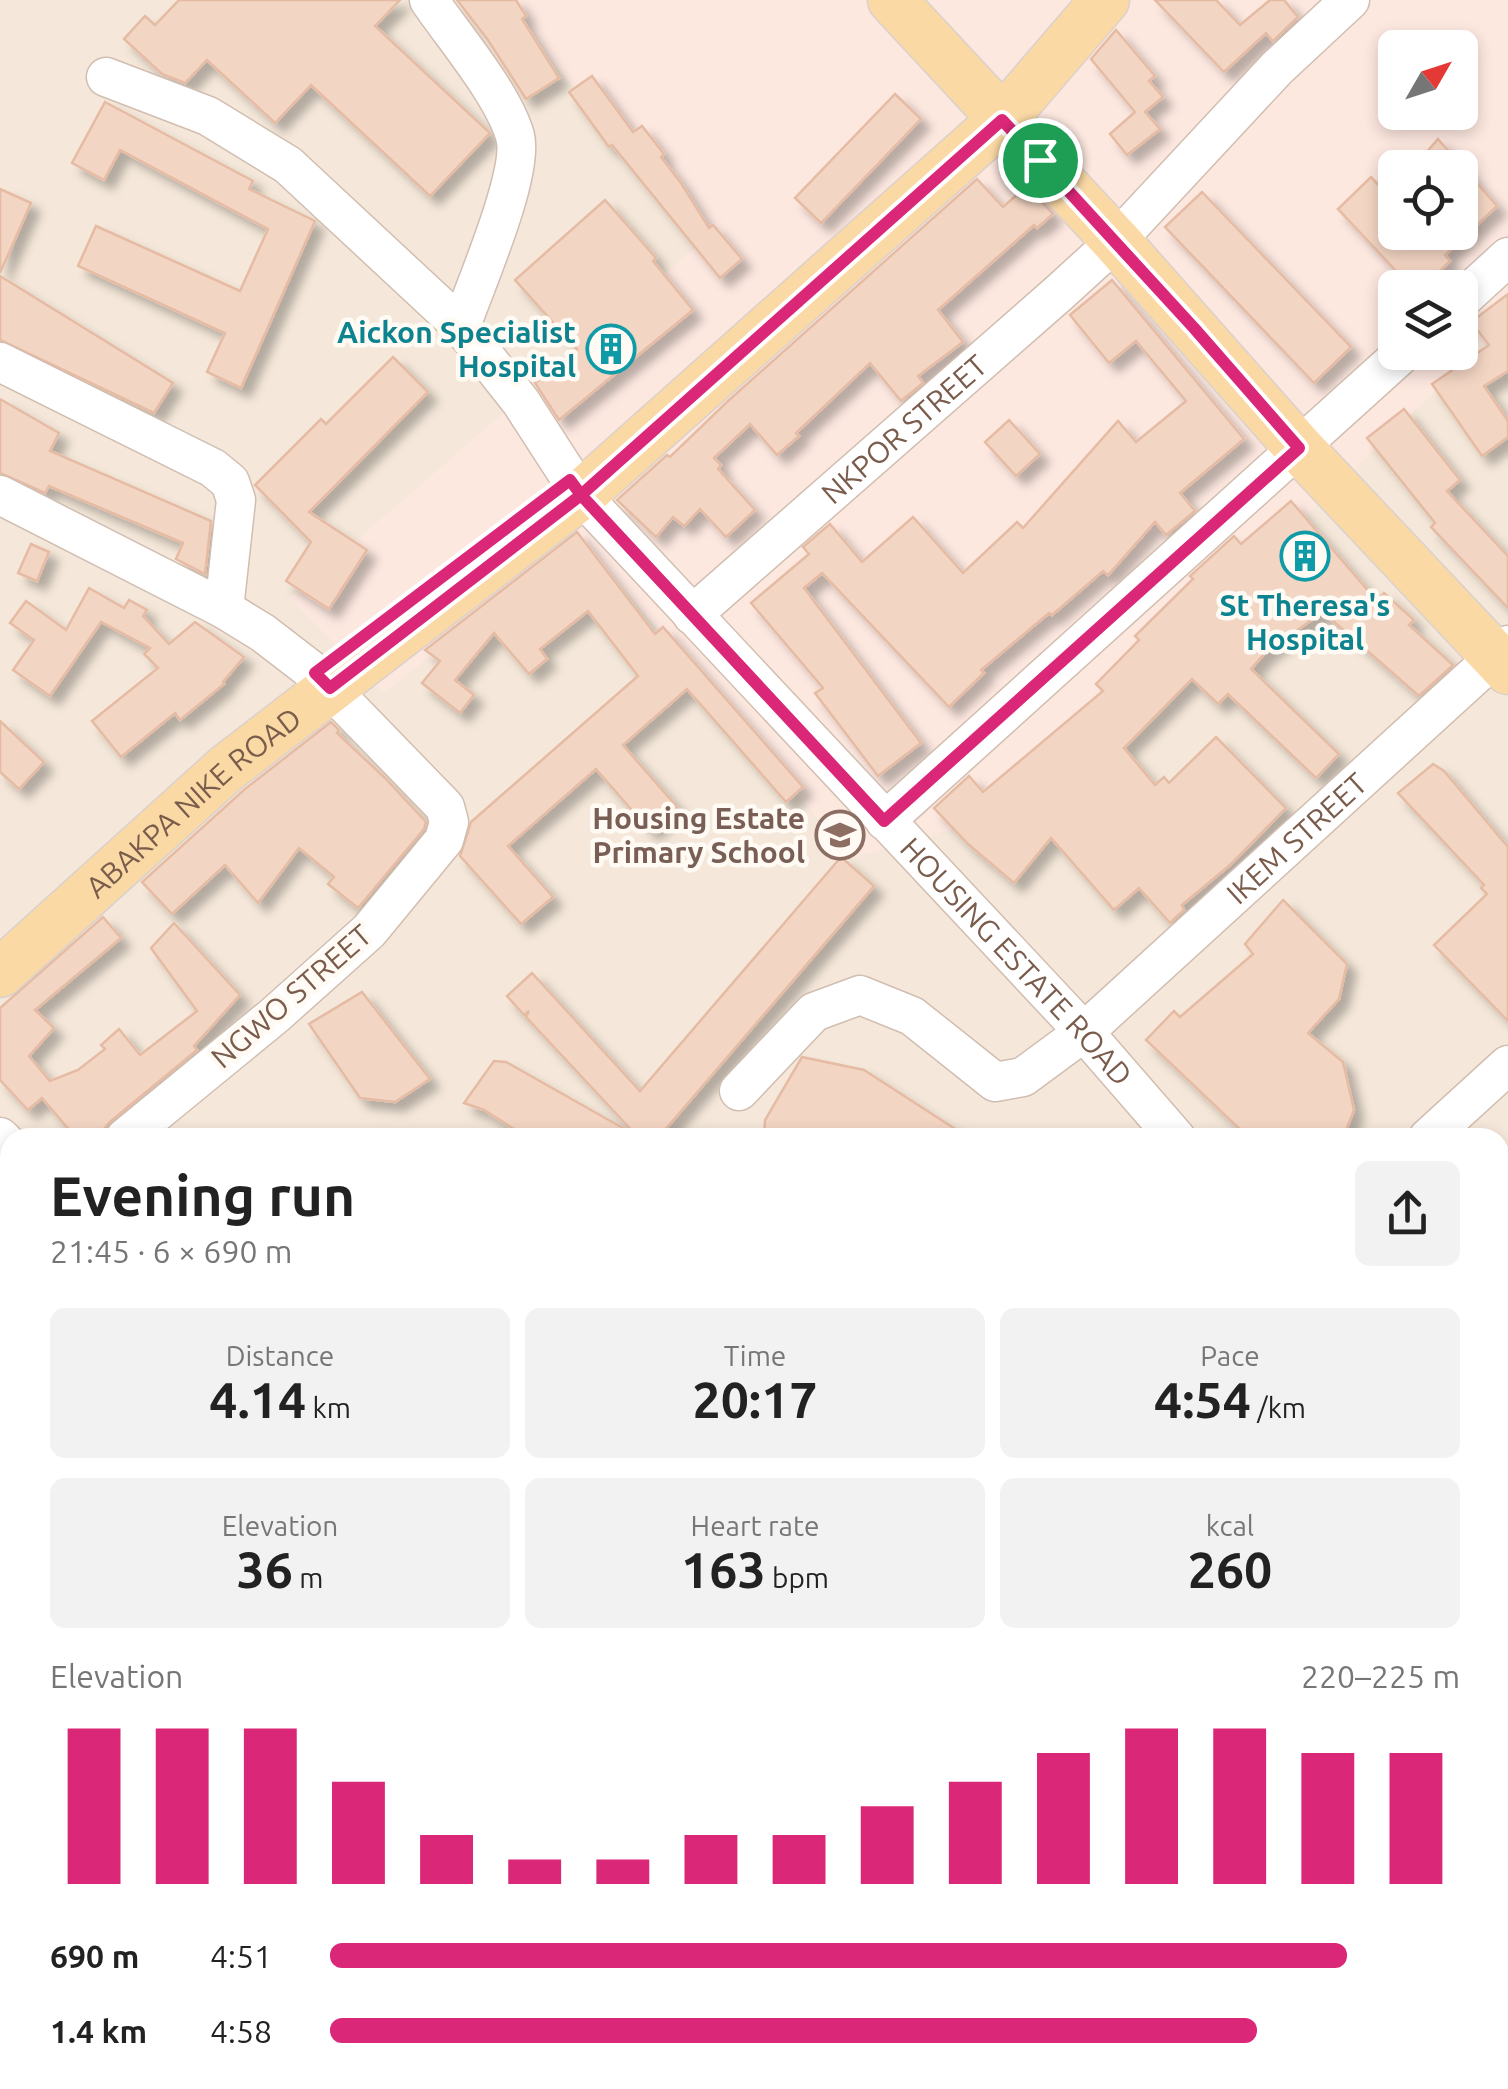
<!DOCTYPE html>
<html lang="en">
<head>
<meta charset="utf-8">
<style>
  :root { --surface:#fff; --page:#f2f2f2; --text:#222; --muted:#767676; --accent:#db2777 }
  body { margin:0; font-family:Ubuntu,sans-serif; background:var(--page); color:var(--text); height:100vh; display:flex; flex-direction:column; font-size:38px; white-space:nowrap }
  * { box-sizing:border-box; margin:0 }
  p { font-size:32px; color:var(--muted) }
  .icon { flex:none; width:55px; height:55px; fill:none; stroke:currentColor; stroke-width:2; stroke-linecap:round; stroke-linejoin:round }
  .map { position:relative; flex:1; overflow:hidden }
  .details { position:absolute; left:0px; top:1128px; width:1510px; height:962px; display:flex; flex-direction:column; background:var(--surface); border-radius:30px 30px 0 0; box-shadow:0 5px 15px #0003 }
  .details>* { flex:none }
  .needle { width:65px; rotate:51deg }
  .buttons { position:absolute; left:1378px; top:30px; display:grid; gap:20px }
  .buttons a { display:grid; place-items:center; width:100px; height:100px; border-radius:15px; background:var(--surface); box-shadow:0 5px 15px #0003; font-size:50px }
  .pin { position:absolute; display:grid; place-items:center; width:85px; height:85px; color:#fff; margin:-42px; border:5px solid #fff; border-radius:50%; box-shadow:0 2px 10px #0007 }
  .round { display:grid; place-items:center; flex:none; width:105px; height:105px; border-radius:15px; background:var(--page) }
  .headline { display:flex; align-items:center; justify-content:space-between; height:170px; padding:0 50px }
  h1 { font-size:55px; font-weight:600; line-height:75px }
  .figures { display:grid; grid-template-columns:repeat(3,1fr); gap:15px; height:170px; padding:10px 50px }
  .figures div { display:grid; align-content:center; border-radius:15px; background:var(--page); text-align:center }
  .figures b { font-size:50px; font-weight:600 }
  .figures small { font-size:28px; font-weight:400 }
  .figures p { font-size:28px }
  .chart { height:280px; padding:20px 50px }
  .chart p { display:flex; justify-content:space-between }
  .chart svg { width:100%; height:180px; margin-top:10px; stroke:var(--accent); stroke-width:6 }
  ul { padding:0 50px; list-style:none; font-size:32px }
  li { display:grid; grid-template-columns:160px 120px 1fr; align-items:center; height:75px }
  li i { height:25px; border-radius:12px; background:var(--accent) }
  .map>svg:first-child { display:block }
  .residential { fill:#f5e8da; fill-rule:evenodd }
  .commercial { fill:#fde8e0; fill-rule:evenodd }
  .building { fill:#f3d5c3; stroke:#e6bba3; stroke-width:2.5; filter:url(#shadow) }
  .lines { fill:none; stroke-linecap:round; stroke-linejoin:round }
  .minor-casing { stroke:#d1beb0; stroke-width:41 }
  .major-casing { stroke:#dad1cd; stroke-width:51 }
  .minor { stroke:#fff; stroke-width:38 }
  .major { stroke:#fbd9a5; stroke-width:48 }
  .route-casing { stroke:#fff; stroke-width:20 }
  .route { stroke:#db2777; stroke-width:12 }
  .labels { text-anchor:middle; dominant-baseline:central; stroke-width:9; stroke-linejoin:round; paint-order:stroke }
  .culture-label { font-size:30px; font-weight:bold; fill:#0d838f; stroke:#fffaf3; text-anchor:end }
  .street-label { font-size:30px; fill:#7a5c4d; stroke:#fffaf3 }
  .education-label { font-size:30px; font-weight:bold; fill:#785e54; stroke:#fffaf3; text-anchor:end }
</style>
</head>
<body>
<div class="map">
<svg width="1508" height="2089" viewBox="0 0 1508 2089">
  <defs>
    <filter id="shadow"><feDropShadow dx="9" dy="9" stdDeviation="5" flood-color="#0004"/></filter>
  </defs>
  <rect width="100%" height="100%" fill="#fdf6ec"/>
  <path class="residential" d="M0 0H1508V2089H0ZM1395 48H1460V112H1395ZM1395 168H1460V232H1395ZM1395 288H1460V352H1395ZM10 1138H1500V2080H10Z"/>
  <path class="commercial" d="M502 0H1508V320L1306 516 971 824 851 858 579 536 384 693 290 598 700 243ZM1395 48H1460V112H1395ZM1395 168H1460V232H1395ZM1395 288H1460V352H1395Z"/>
  <g class="building">
    <polygon points="179,0 400,0 375,26 490,133 430,196 311,85 275,123 207,60 185,83 162,74 124,39 145,16 155,25"/>
    <polygon points="457,0 516,0 526,16 522,19 559,78 526,99 488,40"/>
    <polygon points="1155,0 1216,0 1240,25 1270,0 1284,0 1298,17 1273,41 1266,33 1224,72"/>
    <polygon points="1116,30 1155,76 1149,81 1163,97 1145,112 1160,129 1127,155 1110,134 1135,112 1091,59"/>
    <polygon points="592,76 633,132 642,126 664,154 661,157 681,183 709,228 713,225 742,259 720,278 612,145 609,147 569,92"/>
    <polygon points="895,94 921,119 821,223 795,198"/>
    <polygon points="105,102 253,181 249,189 315,221 241,388 207,372 225,333 78,266 96,226 240,291 268,229 120,150 104,180 72,163"/>
    <polygon points="1438,139 1497,206 1445,255 1450,261 1423,288 1412,288 1338,209 1371,177 1395,203 1395,232 1460,232 1460,168 1413,168"/>
    <polygon points="977,179 1003,207 1027,186 1053,214 1037,228 1034,225 938,310 963,342 918,376 923,383 901,401 870,363 796,433 799,436 777,455 750,424 714,458 721,465 718,469 755,510 726,537 700,509 684,526 673,517 656,537 617,500 667,455 670,457 728,401"/>
    <polygon points="0,189 31,203 0,273"/>
    <polygon points="1202,192 1351,347 1314,383 1165,227"/>
    <polygon points="605,200 656,258 653,261 693,310 559,420 535,383 577,349 515,280"/>
    <polygon points="0,276 173,383 154,413 0,340"/>
    <polygon points="1112,280 1244,439 1180,493 1195,511 1166,535 1155,522 1108,575 1103,571 1052,615 1049,613 981,670 984,673 949,707 822,573 804,588 921,743 878,776 815,693 823,688 751,603 809,554 803,547 830,524 862,562 913,517 963,573 1017,522 1023,528 1118,421 1136,442 1186,401 1136,341 1109,363 1070,315"/>
    <polygon points="1508,294 1508,371 1484,386 1508,421 1508,437 1482,456 1432,384 1489,345 1471,322"/>
    <polygon points="393,357 428,392 309,512 367,550 329,609 286,581 311,542 255,485 321,419 326,424"/>
    <polygon points="0,399 59,433 50,451 211,521 205,574 176,559 183,543 49,486 45,493 0,473"/>
    <polygon points="1404,409 1460,480 1447,491 1508,556 1508,608 1431,527 1435,523 1367,438"/>
    <polygon points="1009,420 1040,454 1016,476 985,442"/>
    <polygon points="1291,501 1377,601 1384,593 1414,620 1409,625 1453,665 1419,696 1323,612 1266,652 1251,669 1339,754 1316,778 1228,694 1218,704 1192,679 1124,748 1155,785 1164,777 1169,783 1216,737 1286,808 1231,864 1182,905 1184,910 1170,923 1139,888 1114,910 1051,838 1014,883 968,844 934,808 969,776 983,792 1103,691 1096,684 1139,640 1135,636 1193,579 1190,576 1234,536 1241,544"/>
    <polygon points="577,532 655,634 663,627 803,787 786,802 687,689 623,745 677,807 650,831 596,769 508,846 553,897 521,924 460,856 471,822 638,676 588,611 540,649 547,659 529,674 494,633 455,680 474,695 460,713 422,683 440,661 425,650"/>
    <polygon points="31,544 49,552 37,581 18,573"/>
    <polygon points="89,588 124,608 129,600 147,610 143,616 169,644 195,622 244,657 223,682 224,684 180,720 175,713 121,757 92,721 158,668 144,654 150,648 101,622 50,696 13,670 34,640 10,623 26,601 66,630"/>
    <polygon points="0,721 44,762 19,789 0,772"/>
    <polygon points="331,722 339,730 337,733 385,778 426,822 424,829 358,908 328,884 334,877 299,848 258,903 225,865 172,914 142,882 245,789"/>
    <polygon points="1433,764 1444,771 1508,847 1508,1021 1434,945 1487,894 1481,888 1484,885 1398,793"/>
    <polygon points="841,857 874,886 658,1138 528,1138 484,1110 464,1103 494,1061 506,1062 637,1136 526,1017 529,1011 524,1015 507,996 532,973 640,1091"/>
    <polygon points="1283,900 1347,964 1339,999 1308,1033 1343,1062 1354,1110 1343,1138 1249,1138 1146,1040 1174,1011 1180,1017 1253,954 1245,944"/>
    <polygon points="103,917 121,938 35,1010 54,1028 29,1056 50,1081 78,1070 105,1049 101,1045 119,1029 140,1055 197,1011 151,948 174,923 240,995 194,1046 197,1050 111,1121 96,1138 76,1138 42,1098 28,1110 0,1080 0,1008"/>
    <polygon points="362,992 430,1079 395,1102 360,1098 309,1024"/>
    <polygon points="802,1057 864,1070 969,1138 764,1138 765,1120"/>
  </g>
  <g class="lines">
    <g class="minor-casing">
      <g id="minor">
        <path d="M429 0C454 37 503 94 515 136 525 172 475 286 461 326"/>
        <path id="s1" d="M106 77 208 116 288 165 461 326 521 402 581 495 1084 1032 1176 1138"/>
        <polyline points="1460,301 1508,257"/>
        <polyline points="0,362 213,468 230,482 236,500 224,609"/>
        <polyline points="0,495 224,609 263,633 315,673 445,807 449,822 444,840 369,931 275,1015 125,1138"/>
        <path id="s2" d="M692 615 1059 293 1116 241 1277 68 1350 0"/>
        <polyline points="885,821 1404,352"/>
        <path id="s3" d="M739 1091 814 1012 860 995 912 1016 995 1082 1023 1077 1084 1032 1508 645"/>
        <polyline points="0,1137 10,1147"/>
        <polyline points="1428,1138 1508,1065"/>
        <polyline points="0,1260 10,1249"/>
        <polyline points="0,1372 10,1387"/>
        <polyline points="0,1639 10,1649"/>
        <polyline points="1500,1690 1508,1683"/>
        <polyline points="1500,1744 1508,1754"/>
        <polyline points="0,1862 10,1847"/>
        <polyline points="353,2080 366,2089"/>
        <polyline points="970,2080 978,2089"/>
        <polyline points="439,2089 446,2080"/>
        <polyline points="720,2089 729,2080"/>
        <polyline points="1047,2089 1057,2080"/>
        <polyline points="1481,2089 1496,2080"/>
      </g>
    </g>
    <g class="major-casing">
      <g id="major">
        <polyline points="892,0 1116,241 1299,448 1508,670"/>
        <path id="s4" d="M0 973 227 768 581 495 1002 120 1105 0"/>
      </g>
    </g>
    <use href="#minor" class="minor"/>
    <use href="#major" class="major"/>
  </g>
  <g class="lines">
    <g class="route-casing">
      <polyline id="route" points="1040,160 1002,120 581,495 570,480 315,673 330,688 581,495 884,821 1299,448 1194,328 1040,160"/>
    </g>
    <use href="#route" class="route"/>
  </g>
  <defs>
    <g id="building-ring" transform="scale(2.5)"><circle r="9.5" fill="#fffaf3" stroke="#0f9aa8" stroke-width="1.5"/><path d="M-4-6H4V6H1V3H-1V6H-4ZM-2.5-4.3h1.7v1.8h-1.7ZM.8-4.3h1.7v1.8H.8ZM-2.5-1h1.7V.8h-1.7ZM.8-1h1.7V.8H.8Z" fill="#0f9aa8"/></g>
    <g id="school-ring" transform="scale(2.5)"><circle r="9.5" fill="#fffaf3" stroke="#8d6e63" stroke-width="1.5"/><path d="M0-5L7-2L0 1L-7-2ZM-4 1L0 2.5L4 1V4Q0 6-4 4Z" fill="#8d6e63"/></g>
  </defs>
  <g fill-rule="evenodd">
    <use href="#building-ring" x="611" y="349"/>
    <use href="#building-ring" x="1305" y="556"/>
    <use href="#school-ring" x="840" y="835"/>
  </g>
  <g class="labels">
    <g class="culture-label">
      <text x="576" y="332">Aickon Specialist<tspan x="576" dy="34">Hospital</tspan></text>
      <text x="1305" y="605" text-anchor="middle">St Theresa's<tspan x="1305" dy="34">Hospital</tspan></text>
    </g>
    <g class="street-label">
      <text stroke="none"><textPath href="#s2" startOffset="282">NKPOR STREET</textPath></text>
      <text stroke="none"><textPath href="#s4" startOffset="258">ABAKPA NIKE ROAD</textPath></text>
      <text stroke="none"><textPath href="#s3" startOffset="712">IKEM STREET</textPath></text>
      <text stroke="none"><textPath href="#s1" startOffset="1285">HOUSING ESTATE ROAD</textPath></text>
      <text transform="translate(291 996) rotate(-41)">NGWO STREET</text>
    </g>
    <g class="education-label">
      <text x="805" y="818">Housing Estate<tspan x="805" dy="34">Primary School</tspan></text>
    </g>
  </g>
</svg>
<div class="buttons">
<a><svg class="needle" viewBox="-14 -14 28 28"><path d="M0-13l5 13h-10z" fill="#e53935"/><path d="M0 13l5-13h-10z" fill="#767676"/></svg></a>
<a><svg class="icon" aria-label="locate" viewBox="0 0 24 24"><circle cx="12" cy="12" r="6"/><path d="M12 2v4M12 18v4M2 12h4M18 12h4"/></svg></a>
<a><svg class="icon" aria-label="layers" viewBox="0 0 24 24"><path d="M12 4l9 5-9 5-9-5zM3 14l9 5 9-5"/></svg></a>
</div>
<div class="pin" style="left:1040px;top:160px;background:#1e9e55"><svg class="icon" aria-label="arrive" viewBox="0 0 24 24"><path d="M6 21V4h12l-3 4 3 4H6"/></svg></div>
<section class="details">
<div class="headline"><div><h1>Evening run</h1><p>21:45 · 6 × 690 m</p></div><a class="round"><svg class="icon" aria-label="share" viewBox="0 0 24 24"><path d="M12 15V3M7 8l5-5 5 5M5 13v7h14v-7"/></svg></a></div>
<div class="figures">
<div><p>Distance</p><b>4.14<small> km</small></b></div>
<div><p>Time</p><b>20:17</b></div>
<div><p>Pace</p><b>4:54<small> /km</small></b></div>
</div>
<div class="figures">
<div><p>Elevation</p><b>36<small> m</small></b></div>
<div><p>Heart rate</p><b>163<small> bpm</small></b></div>
<div><p>kcal</p><b>260</b></div>
</div>
<div class="chart"><p><span>Elevation</span>220–225 m</p>
<svg viewBox="0 0 160 44" preserveAspectRatio="none"><path d="M5 44V6M15 44V6M25 44V6M35 44V19M45 44V32M55 44V38M65 44V38M75 44V32M85 44V32M95 44V25M105 44V19M115 44V12M125 44V6M135 44V6M145 44V12M155 44V12"/></svg>
</div>
<ul>
<li><b>690 m</b>4:51<i style="width:90%"></i></li>
<li><b>1.4 km</b>4:58<i style="width:82%"></i></li>
</ul>
</section>
</div>
</body>
</html>
